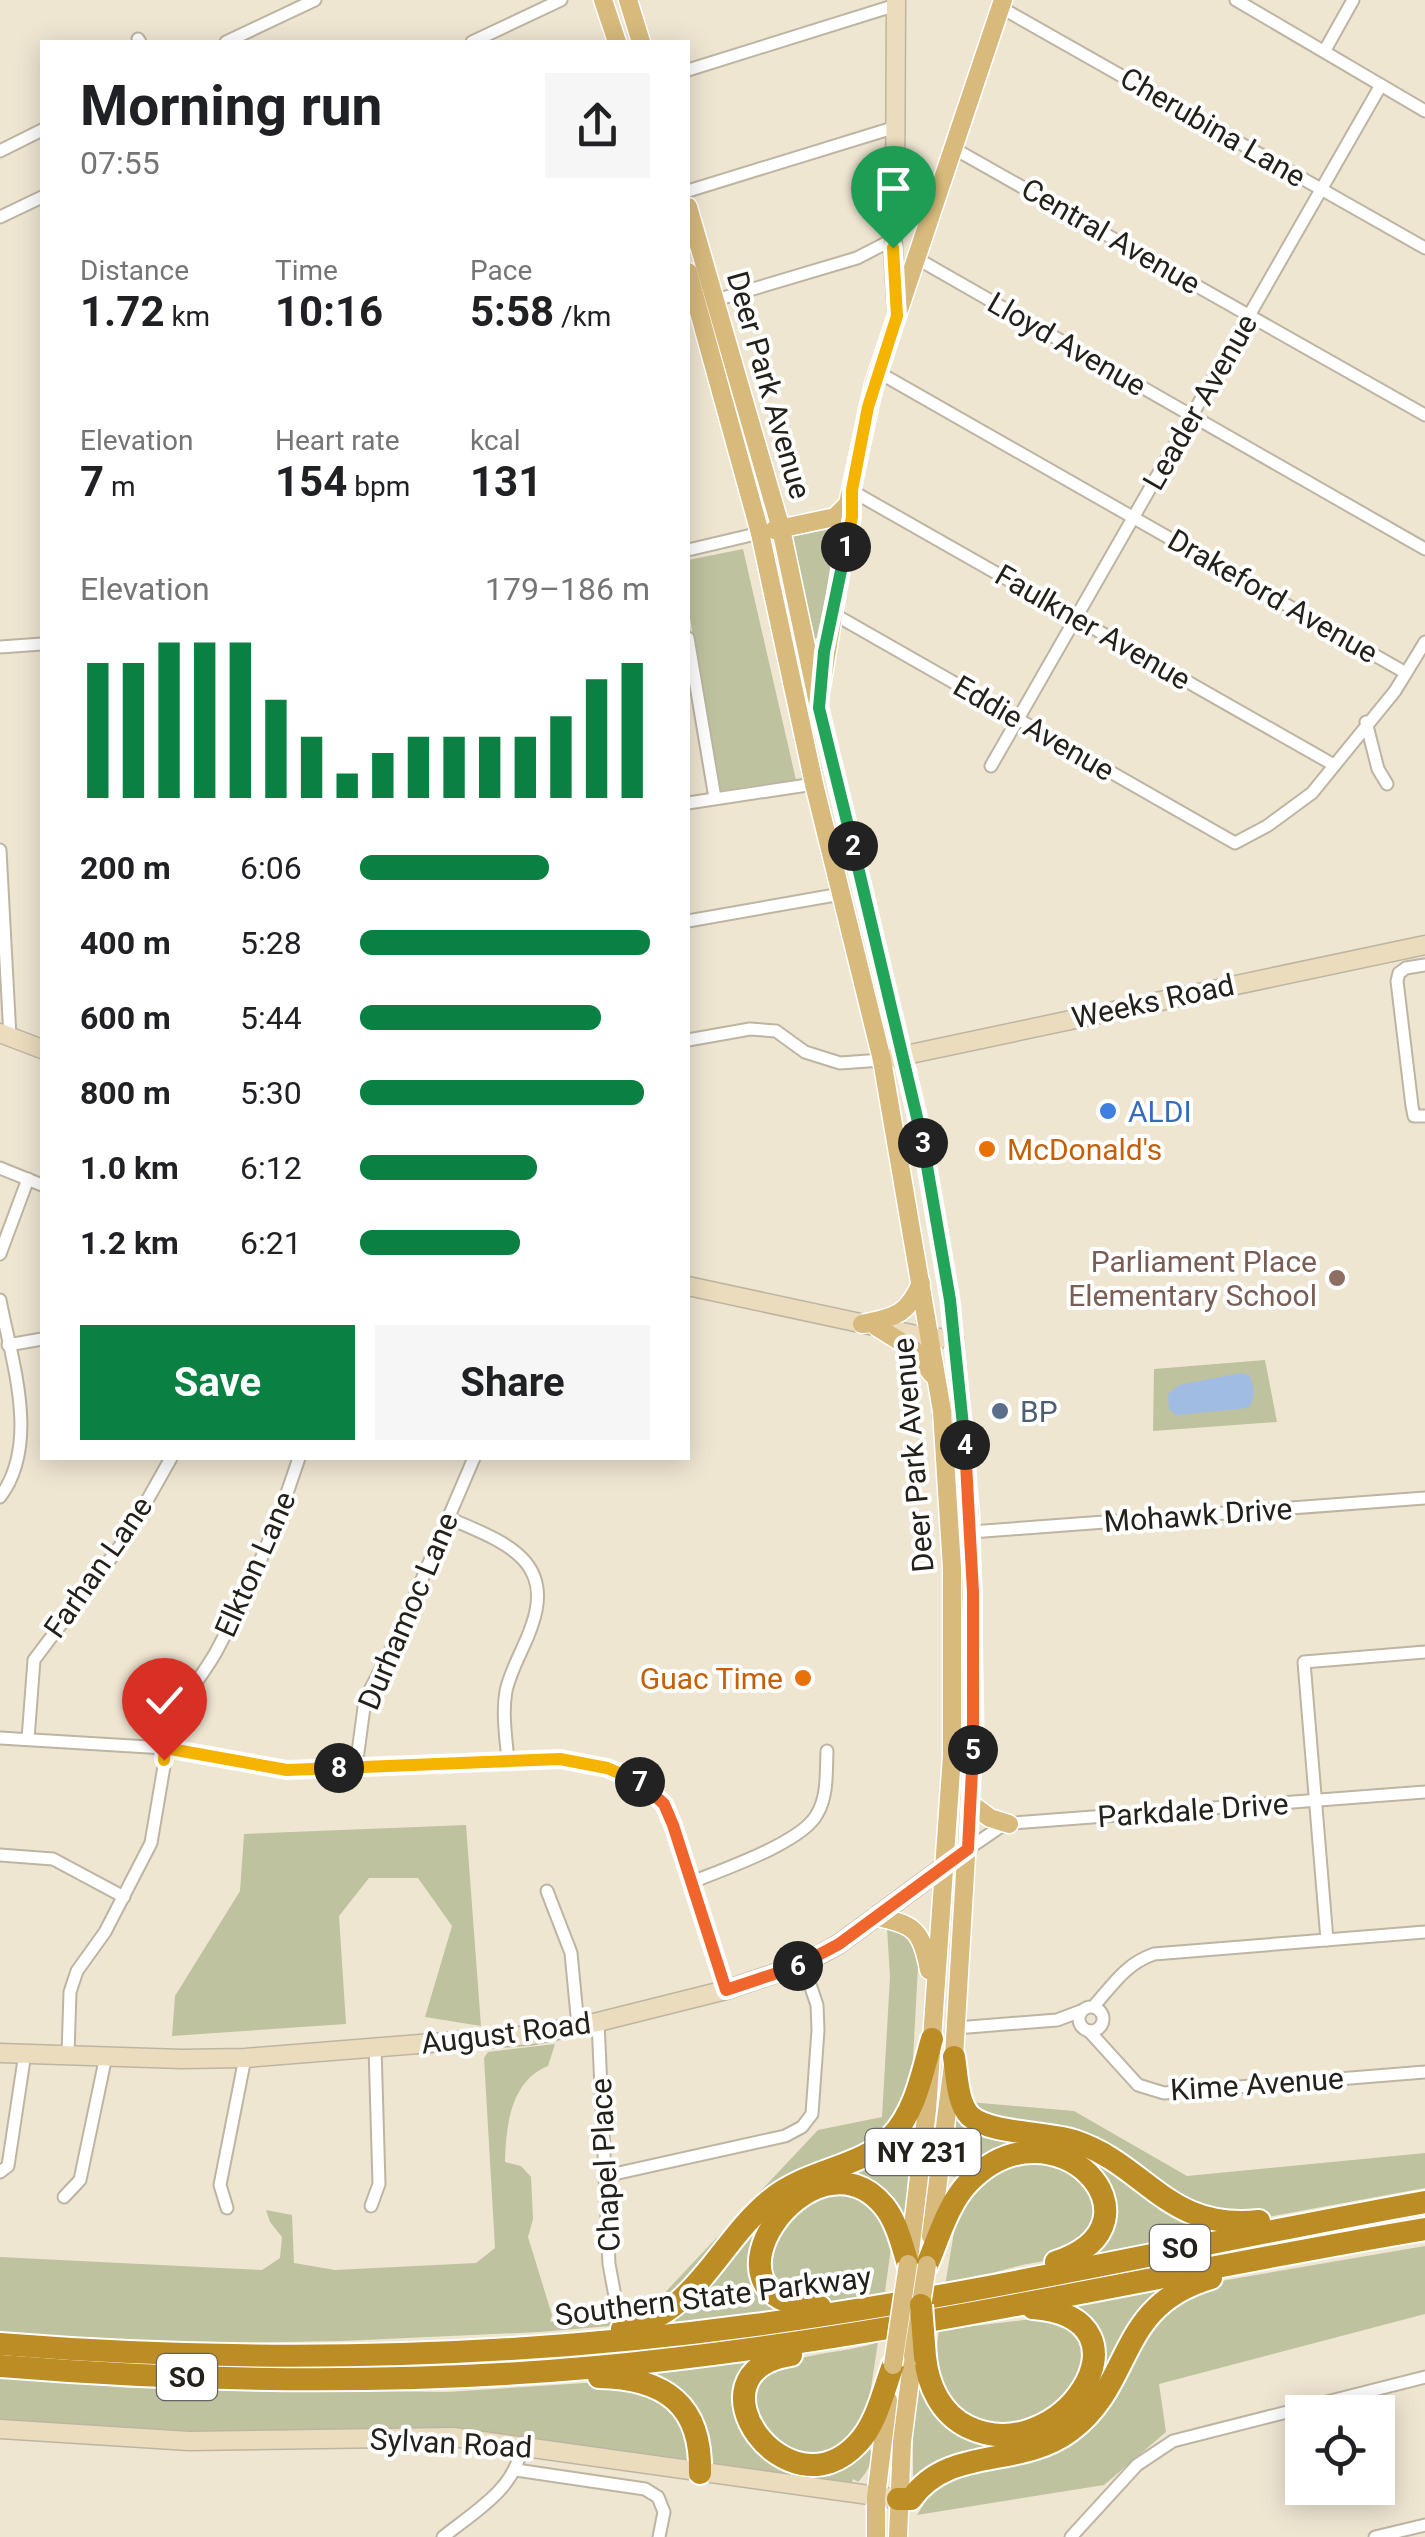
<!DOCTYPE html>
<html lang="en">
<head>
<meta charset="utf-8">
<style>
  :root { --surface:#fff; --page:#f6f6f6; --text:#202124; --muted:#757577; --accent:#0b8043 }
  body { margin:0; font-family:Roboto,sans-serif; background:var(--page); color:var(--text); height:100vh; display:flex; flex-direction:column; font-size:38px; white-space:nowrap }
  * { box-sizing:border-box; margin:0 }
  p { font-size:32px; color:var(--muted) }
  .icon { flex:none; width:55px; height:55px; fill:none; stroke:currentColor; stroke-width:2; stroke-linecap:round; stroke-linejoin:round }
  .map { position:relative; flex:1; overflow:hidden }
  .sheet { position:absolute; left:40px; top:40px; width:650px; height:1420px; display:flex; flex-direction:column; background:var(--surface); border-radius:0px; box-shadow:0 5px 25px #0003 }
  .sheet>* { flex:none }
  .fabs { position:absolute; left:1285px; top:2395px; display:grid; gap:20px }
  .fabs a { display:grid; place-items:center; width:110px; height:110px; border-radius:0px; background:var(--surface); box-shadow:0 5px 25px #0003; font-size:50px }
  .pin { position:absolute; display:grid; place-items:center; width:85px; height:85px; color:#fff; margin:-102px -42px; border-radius:50% 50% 50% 0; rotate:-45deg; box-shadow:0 0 10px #0007 }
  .pin .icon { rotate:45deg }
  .km { position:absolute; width:50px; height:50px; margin:-25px; border-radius:50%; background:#222; color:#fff; font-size:28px; line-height:50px; text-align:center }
  .round { display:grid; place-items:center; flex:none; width:105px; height:105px; border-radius:0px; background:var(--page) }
  .head { display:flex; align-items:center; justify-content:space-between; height:170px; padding:0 40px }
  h1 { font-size:55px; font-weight:700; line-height:75px }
  .figures { display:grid; grid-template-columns:repeat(3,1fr); gap:15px; height:170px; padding:10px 40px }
  .figures div { display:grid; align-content:center }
  .figures b { font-size:42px; font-weight:700 }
  .figures small { font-size:28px; font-weight:400 }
  .figures p { font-size:28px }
  .chart { height:280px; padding:20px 40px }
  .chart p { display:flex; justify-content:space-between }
  .chart svg { width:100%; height:180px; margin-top:10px; stroke:var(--accent); stroke-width:6 }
  .cta { display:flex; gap:20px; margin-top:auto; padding:20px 40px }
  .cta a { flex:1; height:115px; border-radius:0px; background:var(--accent); color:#fff; font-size:40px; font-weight:700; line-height:115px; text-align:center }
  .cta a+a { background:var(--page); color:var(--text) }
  ul { padding:0 40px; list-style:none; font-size:32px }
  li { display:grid; grid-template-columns:160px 120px 1fr; align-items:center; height:75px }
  li i { height:25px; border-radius:12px; background:var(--accent) }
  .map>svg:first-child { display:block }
  .green { fill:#bec29f }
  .water { fill:#a0bce3 }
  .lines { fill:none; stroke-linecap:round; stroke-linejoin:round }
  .street-casing { stroke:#bdb5a2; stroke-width:15 }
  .secondary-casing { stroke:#bdb5a2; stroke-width:21 }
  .primary-casing { stroke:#fff; stroke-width:21 }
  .highway-casing { stroke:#fff; stroke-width:26 }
  .street { stroke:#fff; stroke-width:11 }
  .secondary { stroke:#ebdcbe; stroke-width:18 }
  .primary { stroke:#d7ba7c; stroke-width:18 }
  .highway { stroke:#bc8c25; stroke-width:22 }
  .primary-bridge-casing { stroke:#fff; stroke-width:21; stroke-linecap:butt }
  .highway-bridge-casing { stroke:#fff; stroke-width:26; stroke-linecap:butt }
  .primary-bridge { stroke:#d7ba7c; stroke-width:18 }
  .highway-bridge { stroke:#bc8c25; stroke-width:22 }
  .split-1-casing { stroke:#fff; stroke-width:20 }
  .split-2-casing { stroke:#fff; stroke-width:20 }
  .split-3-casing { stroke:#fff; stroke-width:20 }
  .split-4-casing { stroke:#fff; stroke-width:20 }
  .split-5-casing { stroke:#fff; stroke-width:20 }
  .split-6-casing { stroke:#fff; stroke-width:20 }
  .split-7-casing { stroke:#fff; stroke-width:20 }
  .split-8-casing { stroke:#fff; stroke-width:20 }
  .split-9-casing { stroke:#fff; stroke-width:20 }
  .split-1 { stroke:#f5b400; stroke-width:12 }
  .split-2 { stroke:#22a559; stroke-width:12 }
  .split-3 { stroke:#22a559; stroke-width:12 }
  .split-4 { stroke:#22a559; stroke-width:12 }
  .split-5 { stroke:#f0652b; stroke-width:12 }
  .split-6 { stroke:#f0652b; stroke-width:12 }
  .split-7 { stroke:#f0652b; stroke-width:12 }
  .split-8 { stroke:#f5b400; stroke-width:12 }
  .split-9 { stroke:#f5b400; stroke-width:12 }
  .shop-dot { fill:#3f7fe0; stroke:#fff; stroke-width:4 }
  .food-dot { fill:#e8710a; stroke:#fff; stroke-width:4 }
  .education-dot { fill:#8d6e63; stroke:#fff; stroke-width:4 }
  .service-dot { fill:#5c6f8a; stroke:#fff; stroke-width:4 }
  .labels { text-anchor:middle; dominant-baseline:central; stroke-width:8; stroke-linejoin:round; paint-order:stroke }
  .shield { fill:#fff; stroke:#66645f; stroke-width:2.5 }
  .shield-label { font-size:28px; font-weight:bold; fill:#24211a }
  .street-label { font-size:30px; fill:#24211a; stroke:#fff }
  .shop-label { font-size:30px; fill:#366cbe; stroke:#fff; text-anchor:start }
  .food-label { font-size:30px; fill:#c56008; stroke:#fff; text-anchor:start }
  .education-label { font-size:30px; fill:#785e54; stroke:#fff; text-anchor:end }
  .service-label { font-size:30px; fill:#4e5e75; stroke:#fff; text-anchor:start }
</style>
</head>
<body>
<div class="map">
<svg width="1425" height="2537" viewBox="0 0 1425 2537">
  <rect width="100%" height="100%" fill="#efe6d2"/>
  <g class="green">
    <polygon points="840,527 821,638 813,639 790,537"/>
    <polygon points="743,549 796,780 719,791 688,606 688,560"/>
    <polygon points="1265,1360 1277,1422 1153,1431 1154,1369"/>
    <polygon points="466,1825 481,2026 425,2017 452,1926 418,1878 369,1878 339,1916 346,2024 172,2036 175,1996 240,1891 244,1834"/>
    <path d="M887 1928H899L919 1948 912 2078 889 2134 818 2167 683 2297 622 2325 540 2332 341 2341 170 2344 0 2334V2257L262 2270 280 2258 282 2237 270 2222 266 2210 292 2215 294 2263 335 2270 476 2263 495 2248 484 2058 488 2052 555 2044 548 2066C510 2081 506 2127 505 2162L521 2166 531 2177 533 2219 528 2237 552 2315 550 2322 657 2301 818 2130 882 2117 890 1977Z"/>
    <polygon points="969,2102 1074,2111 1187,2176 1425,2153 1425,2188 1257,2219 1191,2207 1102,2148 985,2120"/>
    <polygon points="957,2105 1068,2145 1221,2231 1090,2258 1089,2254 1107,2230 1069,2152 953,2177"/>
    <polygon points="904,2133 910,2140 905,2223 824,2176"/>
    <polygon points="1051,2159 1087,2179 1099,2220 1066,2257 1022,2265 945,2286 955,2226 972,2194 1001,2166"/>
    <polygon points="850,2192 886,2216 891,2247 885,2292 812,2305 768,2279 775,2231 796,2209 824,2193"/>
    <polygon points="778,2203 758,2233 780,2312 658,2329"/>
    <polygon points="1425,2246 1425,2314 1159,2384 1166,2432 1104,2485 917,2515 939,2480 1032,2459 1125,2365 1171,2303 1221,2281"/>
    <polygon points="1178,2283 1089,2409 913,2484 913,2423 921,2366 938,2408 1022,2438 1098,2373 1070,2306"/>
    <path d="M1058 2316 1086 2341 1079 2389 1015 2429 968 2422C941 2387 932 2376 939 2330Z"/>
    <path d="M878 2342 868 2407 844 2449 798 2456 756 2426C755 2414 750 2398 754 2387 766 2352 847 2355 878 2342Z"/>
    <path d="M762 2359 740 2395 782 2464 867 2443C877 2457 868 2472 858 2482L853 2479 851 2485 719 2469 642 2375Z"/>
    <polygon points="0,2377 130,2388 447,2392 600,2382 662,2398 685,2418 694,2451 686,2461 676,2463 476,2434 224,2436 0,2425"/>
  </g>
  <path class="water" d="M1241 1373 1249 1375C1255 1386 1256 1398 1248 1408L1176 1415 1169 1409 1168 1394 1179 1385Z"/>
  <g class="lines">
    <g class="street-casing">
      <g id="street">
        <polyline points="1236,0 1425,111"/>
        <polyline points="1000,7 1425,248"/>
        <polyline points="138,39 140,42"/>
        <polyline points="226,42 315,0"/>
        <polyline points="472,42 561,0"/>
        <polyline points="1325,50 1353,0"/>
        <polyline points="688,70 896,5"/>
        <polyline points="953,148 1425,415"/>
        <polyline points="0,151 42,130"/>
        <polyline points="688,191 896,127"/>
        <polyline points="0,217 42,197"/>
        <polyline points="916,258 1425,549"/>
        <polyline points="716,300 857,258 892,240"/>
        <polyline points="878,372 1406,673"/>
        <polyline points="852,491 1334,765"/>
        <polyline points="688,550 760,533"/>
        <polyline points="832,613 1235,843 1267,826 1312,793 1395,691 1425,642"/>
        <polyline points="688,638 715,798"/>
        <polyline points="0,647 42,644"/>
        <polyline points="1366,722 1378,769 1387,784"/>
        <polyline points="991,766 1381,85"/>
        <polyline points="688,803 814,784"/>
        <polyline points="0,850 10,1037"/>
        <polyline points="688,921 841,894"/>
        <polyline points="1425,965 1406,968 1399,973 1397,981 1412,1106 1414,1116 1425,1116"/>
        <polyline points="688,1040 750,1029 776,1031 805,1052 840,1063 882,1060"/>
        <polyline points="0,1168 42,1185"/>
        <polyline points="0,1254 28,1179"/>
        <path d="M0 1300C11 1359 41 1443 0 1497"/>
        <polyline points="8,1345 42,1339"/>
        <path d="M449 1518C498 1540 556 1557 532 1625 525 1647 511 1668 506 1691 502 1713 506 1738 508 1761"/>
        <polyline points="971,1532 1425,1498"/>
        <polyline points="0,1738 165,1748 287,1771 560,1759 631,1776 648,1787 664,1804 726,1990"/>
        <polyline points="28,1739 34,1660 126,1538 171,1458"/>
        <polyline points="356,1767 365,1700 396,1640 474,1458"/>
        <polyline points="968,1849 1000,1827 1014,1823 1425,1792"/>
        <polyline points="0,1855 53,1859 124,1897"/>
        <path d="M692 1882C722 1870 803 1842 817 1814 828 1796 826 1772 827 1751"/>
        <polyline points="547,1891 571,1953 578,2026"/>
        <polyline points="1327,1940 1304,1662 1425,1652"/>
        <circle cx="1091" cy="2019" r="12"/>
        <path d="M1093 2007C1113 1985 1125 1964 1154 1954L1425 1932"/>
        <polyline points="598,2022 609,2264 617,2307"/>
        <polyline points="956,2028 1057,2020 1081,2011"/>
        <polyline points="1089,2031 1138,2085 1164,2093 1425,2072"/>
        <path d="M68 2054 70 1992 77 1971 105 1932 151 1843 171 1725C182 1698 202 1677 216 1652 250 1589 277 1526 299 1458"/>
        <polyline points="0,2172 8,2166 25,2053"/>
        <polyline points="605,2176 785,2136 802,2127 812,2114 818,2030 817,2005 803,1964"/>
        <polyline points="64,2197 80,2180 106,2056"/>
        <polyline points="371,2206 379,2184 375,2047"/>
        <polyline points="227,2208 220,2185 245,2058"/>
        <polyline points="516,2470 645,2489 658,2497 664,2512 659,2537"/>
        <path d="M443 2537C475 2511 516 2489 522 2445"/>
        <polyline points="1071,2537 1137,2465 1173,2441 1425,2377"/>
        <polyline points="1375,2537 1425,2525"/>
      </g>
    </g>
    <g class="secondary-casing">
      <g id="secondary">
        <polyline points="896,0 895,211 892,233 897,310"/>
        <polyline points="0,1033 42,1049"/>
        <polyline points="882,1060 1425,945"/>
        <polyline points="688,1286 930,1338 954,1338"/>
        <polyline points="0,2053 182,2059 245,2058 532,2035 598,2022 726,1990 803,1964 839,1944 968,1849"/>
        <polyline points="0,2429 189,2441 453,2437 898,2499"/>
      </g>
    </g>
    <g class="primary-casing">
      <g id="primary">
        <polyline points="603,0 617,42"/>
        <polyline points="628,0 641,42"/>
        <polyline points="688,207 781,529 819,708 921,1132 950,1300 970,1515 974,1723 954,2057 931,2236"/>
        <polyline points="688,272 760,533 814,784 882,1060 942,1411 952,1568 952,1756 927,2110 909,2260"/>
        <polyline points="774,530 835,517 848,504 874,384 1003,0"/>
        <polyline points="821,687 852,501"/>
        <path d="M862 1324C894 1317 907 1316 921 1283"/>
        <polyline points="877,1327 914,1350 932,1374"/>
        <polyline points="971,1804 990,1818 1009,1824"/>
        <path d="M876 1917C915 1924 922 1931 929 1970"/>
        <polyline points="876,2537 876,2497 888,2400"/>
        <polyline points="898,2537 902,2442 913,2356"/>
      </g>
    </g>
    <g class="highway-casing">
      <g id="highway">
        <path d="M954 2057C957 2075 957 2103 970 2116 989 2134 1048 2132 1074 2141 1147 2165 1166 2231 1259 2221"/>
        <path d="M927 2265C939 2237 948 2204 968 2183 1054 2093 1174 2223 1056 2262"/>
        <path d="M820 2307C683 2305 813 2120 884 2206 897 2222 902 2245 908 2264"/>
        <path d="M622 2329C695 2316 717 2244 769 2201 806 2169 860 2169 891 2137 916 2111 922 2073 932 2039"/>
        <path d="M0 2344C252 2364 504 2359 755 2325 980 2295 1202 2242 1425 2202"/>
        <path d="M791 2355C682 2372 787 2520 858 2443 877 2423 884 2389 893 2365"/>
        <path d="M925 2357C928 2386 941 2414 968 2427 1060 2471 1162 2318 1033 2308"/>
        <path d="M0 2366C223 2384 450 2386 672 2359 925 2330 1174 2271 1425 2229"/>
        <path d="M599 2377C665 2378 702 2405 700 2473"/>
        <path d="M898 2499H911C949 2445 1019 2469 1070 2431 1135 2383 1115 2306 1211 2278"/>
      </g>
    </g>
    <use href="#street" class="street"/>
    <use href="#secondary" class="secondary"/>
    <use href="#primary" class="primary"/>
    <use href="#highway" class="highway"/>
    <g class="primary-bridge-casing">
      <g id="primary-bridge">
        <polyline points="913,2356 927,2265"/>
        <polyline points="893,2365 908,2264"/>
      </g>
    </g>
    <g class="highway-bridge-casing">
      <polyline id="highway-bridge" points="921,2305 925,2357"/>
    </g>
    <use href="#primary-bridge" class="primary-bridge"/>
    <use href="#highway-bridge" class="highway-bridge"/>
  </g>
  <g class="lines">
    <g class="split-1-casing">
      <polyline id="split-1" points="846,547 852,517 852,490 868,407 897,316 893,248"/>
    </g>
    <g class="split-2-casing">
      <polyline id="split-2" points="846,547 824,652 819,708 853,846"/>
    </g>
    <g class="split-3-casing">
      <polyline id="split-3" points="853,846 923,1143"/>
    </g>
    <g class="split-4-casing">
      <polyline id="split-4" points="923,1143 950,1300 965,1445"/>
    </g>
    <g class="split-5-casing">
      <polyline id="split-5" points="965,1445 973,1592 973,1750"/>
    </g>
    <g class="split-6-casing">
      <polyline id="split-6" points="798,1966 839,1944 968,1849 973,1750"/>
    </g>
    <g class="split-7-casing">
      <polyline id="split-7" points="640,1782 664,1804 673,1825 726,1990 798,1966"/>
    </g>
    <g class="split-8-casing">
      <polyline id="split-8" points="339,1768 560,1759 607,1768 640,1782"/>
    </g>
    <g class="split-9-casing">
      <polyline id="split-9" points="164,1760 165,1748 287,1770 339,1768"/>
    </g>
    <use href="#split-1" class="split-1"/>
    <use href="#split-2" class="split-2"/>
    <use href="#split-3" class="split-3"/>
    <use href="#split-4" class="split-4"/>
    <use href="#split-5" class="split-5"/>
    <use href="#split-6" class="split-6"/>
    <use href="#split-7" class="split-7"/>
    <use href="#split-8" class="split-8"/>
    <use href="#split-9" class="split-9"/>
  </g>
  <circle class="shop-dot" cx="1108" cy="1111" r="10"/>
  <g class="food-dot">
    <circle cx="987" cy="1149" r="10"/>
    <circle cx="803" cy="1678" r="10"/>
  </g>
  <circle class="education-dot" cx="1337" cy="1278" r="10"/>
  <circle class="service-dot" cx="1000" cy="1411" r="10"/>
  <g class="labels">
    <g class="shield">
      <rect x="865.5" y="2129" width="115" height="46" rx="8"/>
      <rect x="1150" y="2225" width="60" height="46" rx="8"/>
      <rect x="157" y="2354" width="60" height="46" rx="8"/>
    </g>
    <g class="shield-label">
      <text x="923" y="2152">NY 231</text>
      <text x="1180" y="2248">SO</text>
      <text x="187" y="2377">SO</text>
    </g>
    <g class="street-label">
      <text transform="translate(1213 127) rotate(30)">Cherubina Lane</text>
      <text transform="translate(1111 236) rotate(30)">Central Avenue</text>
      <text transform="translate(1067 344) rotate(30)">Lloyd Avenue</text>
      <text transform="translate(769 385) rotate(74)">Deer Park Avenue</text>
      <text transform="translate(1200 402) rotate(-60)">Leader Avenue</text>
      <text transform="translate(1273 596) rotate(30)">Drakeford Avenue</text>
      <text transform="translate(1093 627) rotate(30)">Faulkner Avenue</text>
      <text transform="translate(1034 728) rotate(30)">Eddie Avenue</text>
      <text transform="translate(1153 1001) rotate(-12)">Weeks Road</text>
      <text transform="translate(913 1455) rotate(-95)">Deer Park Avenue</text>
      <text transform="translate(1198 1515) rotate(-4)">Mohawk Drive</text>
      <text transform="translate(255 1564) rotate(-66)">Elkton Lane</text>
      <text transform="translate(98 1567) rotate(-55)">Farhan Lane</text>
      <text transform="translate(408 1611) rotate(-67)">Durhamoc Lane</text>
      <text transform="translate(1193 1810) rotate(-4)">Parkdale Drive</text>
      <text transform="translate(506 2033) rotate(-7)">August Road</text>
      <text transform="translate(1257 2084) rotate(-4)">Kime Avenue</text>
      <text transform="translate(605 2165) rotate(-93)">Chapel Place</text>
      <text transform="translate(713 2296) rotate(-7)">Southern State Parkway</text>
      <text transform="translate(451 2443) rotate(3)">Sylvan Road</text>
    </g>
    <g class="shop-label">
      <text x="1128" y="1111">ALDI</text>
    </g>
    <g class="food-label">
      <text x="1007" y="1149">McDonald's</text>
      <text x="783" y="1678" text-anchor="end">Guac Time</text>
    </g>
    <g class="education-label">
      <text x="1317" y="1261">Parliament Place<tspan x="1317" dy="34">Elementary School</tspan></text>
    </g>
    <g class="service-label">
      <text x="1020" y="1411">BP</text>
    </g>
  </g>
</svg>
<div class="fabs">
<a><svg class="icon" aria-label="locate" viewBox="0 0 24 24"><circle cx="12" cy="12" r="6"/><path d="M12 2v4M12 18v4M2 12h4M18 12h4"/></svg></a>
</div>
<div class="pin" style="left:893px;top:248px;background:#1e9e55"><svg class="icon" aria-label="arrive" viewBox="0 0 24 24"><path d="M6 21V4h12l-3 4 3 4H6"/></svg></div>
<div class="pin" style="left:164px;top:1760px;background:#d93025"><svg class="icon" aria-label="check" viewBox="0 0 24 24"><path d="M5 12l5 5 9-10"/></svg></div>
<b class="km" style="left:846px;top:547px">1</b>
<b class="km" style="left:853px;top:846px">2</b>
<b class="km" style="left:923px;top:1143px">3</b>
<b class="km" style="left:965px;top:1445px">4</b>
<b class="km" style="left:973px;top:1750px">5</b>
<b class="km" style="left:798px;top:1966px">6</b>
<b class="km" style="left:640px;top:1782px">7</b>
<b class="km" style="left:339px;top:1768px">8</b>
<section class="sheet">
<div class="head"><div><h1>Morning run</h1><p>07:55</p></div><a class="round"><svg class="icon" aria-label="share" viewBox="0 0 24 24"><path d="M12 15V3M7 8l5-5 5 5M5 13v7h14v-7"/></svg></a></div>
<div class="figures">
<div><p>Distance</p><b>1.72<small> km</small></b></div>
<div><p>Time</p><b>10:16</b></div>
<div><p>Pace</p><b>5:58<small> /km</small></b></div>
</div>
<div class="figures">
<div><p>Elevation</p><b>7<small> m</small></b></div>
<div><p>Heart rate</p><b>154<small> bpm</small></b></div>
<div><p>kcal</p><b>131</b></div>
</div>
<div class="chart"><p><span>Elevation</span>179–186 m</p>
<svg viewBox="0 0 160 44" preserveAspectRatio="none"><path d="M5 44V11M15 44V11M25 44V6M35 44V6M45 44V6M55 44V20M65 44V29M75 44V38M85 44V33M95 44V29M105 44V29M115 44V29M125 44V29M135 44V24M145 44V15M155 44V11"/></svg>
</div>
<ul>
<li><b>200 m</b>6:06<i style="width:65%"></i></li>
<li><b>400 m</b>5:28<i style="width:100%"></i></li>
<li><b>600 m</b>5:44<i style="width:83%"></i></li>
<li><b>800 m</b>5:30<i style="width:98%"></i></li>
<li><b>1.0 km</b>6:12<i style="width:61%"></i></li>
<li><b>1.2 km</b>6:21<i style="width:55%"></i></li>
</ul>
<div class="cta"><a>Save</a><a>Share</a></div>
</section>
</div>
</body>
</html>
